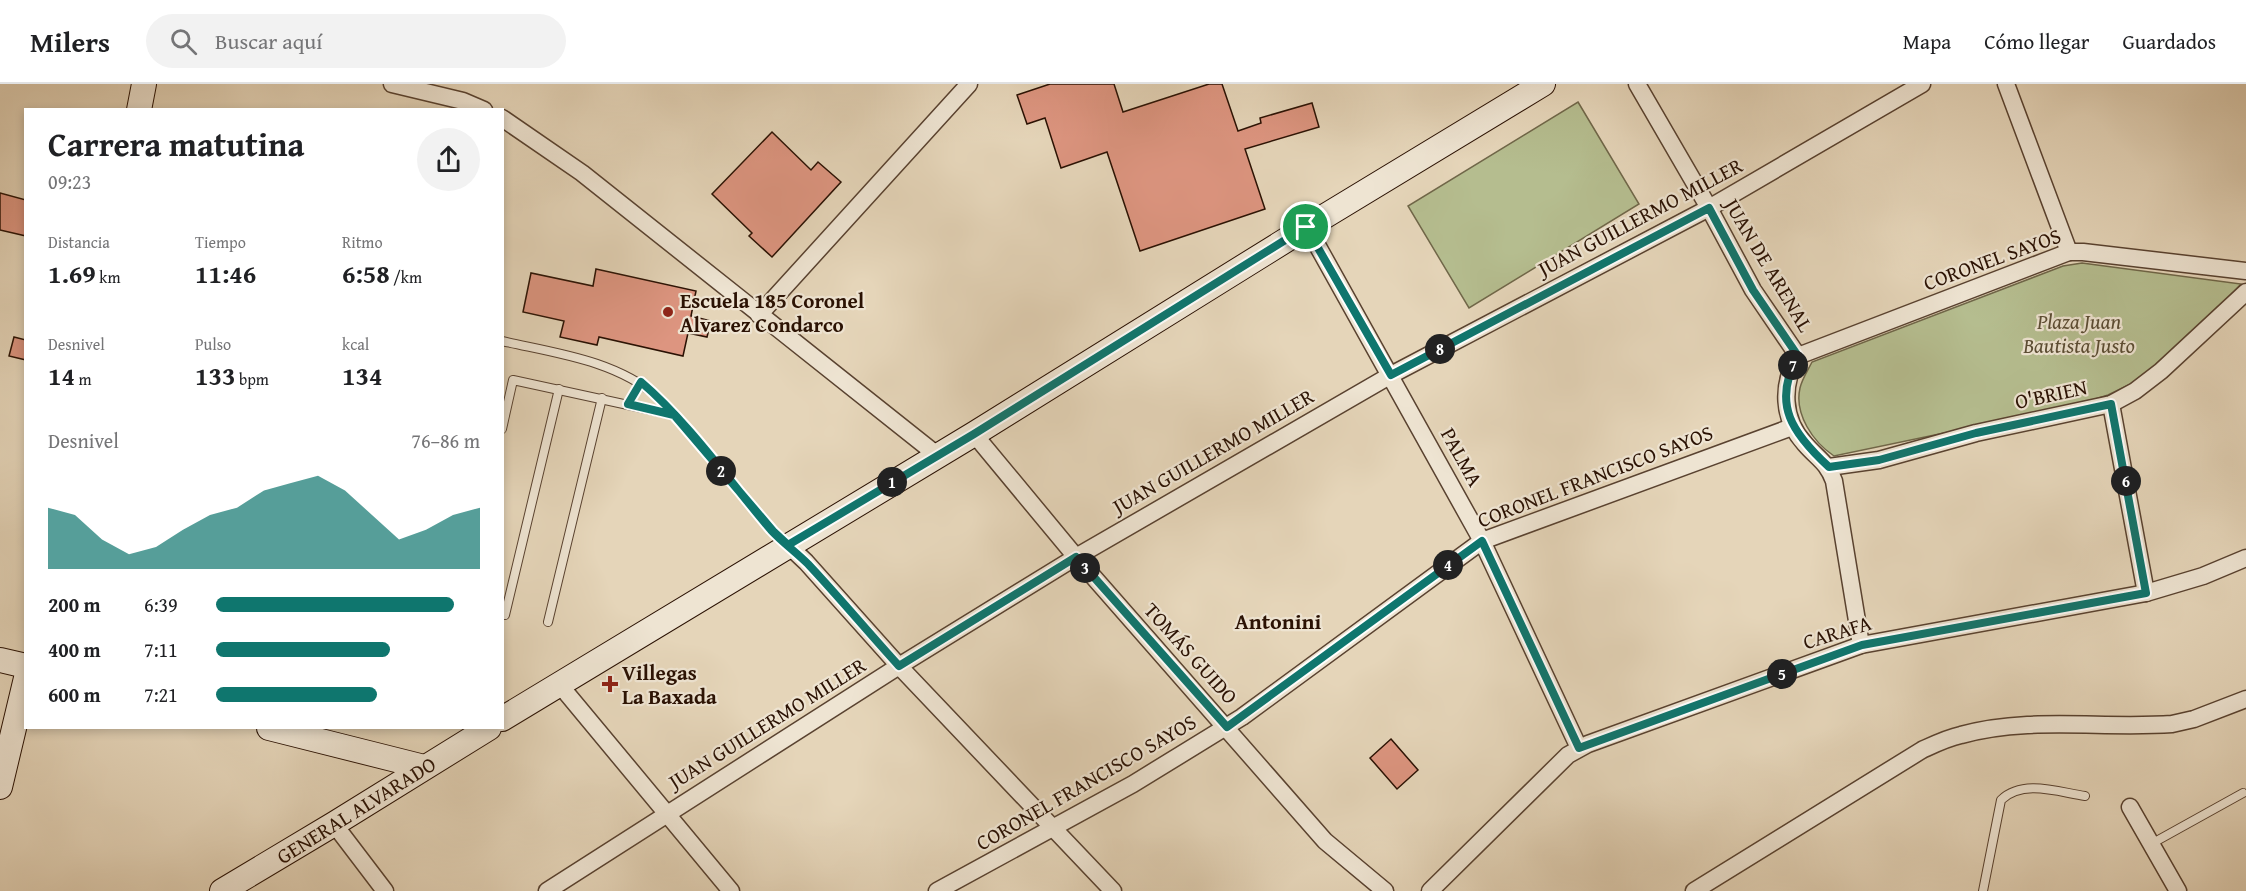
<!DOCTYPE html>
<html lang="es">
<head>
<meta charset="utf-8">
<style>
  :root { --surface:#fff; --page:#f2f2f2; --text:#202124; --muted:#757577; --line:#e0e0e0; --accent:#0f766e }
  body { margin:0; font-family:"Gentium Book Plus",serif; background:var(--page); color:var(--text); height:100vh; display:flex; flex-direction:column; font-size:22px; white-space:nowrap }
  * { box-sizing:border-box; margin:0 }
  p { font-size:20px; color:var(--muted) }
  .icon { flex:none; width:33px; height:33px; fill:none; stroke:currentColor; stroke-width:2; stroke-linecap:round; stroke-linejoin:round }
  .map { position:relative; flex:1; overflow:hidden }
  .sheet { position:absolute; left:24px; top:24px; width:480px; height:621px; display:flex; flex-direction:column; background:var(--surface); border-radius:0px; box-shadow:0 3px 9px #0003 }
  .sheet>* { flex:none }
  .pin { position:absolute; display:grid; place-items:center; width:51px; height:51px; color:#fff; margin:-26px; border:3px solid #fff; border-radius:50%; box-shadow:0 2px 6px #0007 }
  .km { position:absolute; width:30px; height:30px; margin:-15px; border-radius:50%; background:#222; color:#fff; font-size:16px; line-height:30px; text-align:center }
  .round { display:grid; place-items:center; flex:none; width:63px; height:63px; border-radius:32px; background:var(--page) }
  .summary { display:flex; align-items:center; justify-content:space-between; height:102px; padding:0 24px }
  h1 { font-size:33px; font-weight:600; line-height:45px }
  .metrics { display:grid; grid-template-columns:repeat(3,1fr); gap:9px; height:102px; padding:6px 24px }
  .metrics div { display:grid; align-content:center }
  .metrics b { font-size:26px; font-weight:600 }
  .metrics small { font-size:16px; font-weight:400 }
  .metrics p { font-size:16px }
  .chart { height:168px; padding:12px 24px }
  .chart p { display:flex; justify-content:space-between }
  .chart svg { width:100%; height:108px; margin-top:6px; fill:var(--accent); opacity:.7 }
  ul { padding:0 24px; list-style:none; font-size:20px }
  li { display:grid; grid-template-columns:96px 72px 1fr; align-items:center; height:45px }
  li i { height:15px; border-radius:8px; background:var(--accent) }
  header { display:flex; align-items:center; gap:36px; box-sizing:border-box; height:84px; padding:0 30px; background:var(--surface); border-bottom:2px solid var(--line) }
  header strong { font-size:28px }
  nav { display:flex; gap:33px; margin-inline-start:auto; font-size:21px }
  .search { width:420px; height:54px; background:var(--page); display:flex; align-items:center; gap:15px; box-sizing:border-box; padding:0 21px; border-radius:33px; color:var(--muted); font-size:22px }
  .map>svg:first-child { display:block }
  .green { fill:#b5bd8f; stroke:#706749; stroke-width:1.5 }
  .building { fill:#dd9580; stroke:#2a1103; stroke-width:1.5 }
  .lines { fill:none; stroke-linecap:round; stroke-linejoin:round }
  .lane-casing { stroke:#594230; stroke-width:10 }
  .street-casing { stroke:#594230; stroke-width:19 }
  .secondary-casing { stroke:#2a1103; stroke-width:26 }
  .lane { stroke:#eee4d2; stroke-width:8 }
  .street { stroke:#eee4d2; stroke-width:16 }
  .secondary { stroke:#eee4d2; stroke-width:24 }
  .route-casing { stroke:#fff; stroke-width:12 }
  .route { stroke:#0f766e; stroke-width:8 }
  .poi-dot { fill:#8f2418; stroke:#eee4d2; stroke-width:2 }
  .labels { text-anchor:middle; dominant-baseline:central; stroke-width:4.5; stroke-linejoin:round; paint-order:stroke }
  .street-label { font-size:21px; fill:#2a1103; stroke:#eee4d2 }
  .poi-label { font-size:21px; font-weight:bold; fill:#2a1103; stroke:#eee4d2; text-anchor:start }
  .park-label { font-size:21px; font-style:italic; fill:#5b4d34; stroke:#eee4d2 }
  .neighbourhood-label { font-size:22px; font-weight:bold; fill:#2a1103; stroke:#eee4d2 }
</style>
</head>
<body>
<header>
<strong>Milers</strong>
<div class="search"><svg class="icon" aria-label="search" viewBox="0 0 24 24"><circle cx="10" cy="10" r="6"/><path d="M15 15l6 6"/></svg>Buscar aquí</div>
<nav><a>Mapa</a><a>Cómo llegar</a><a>Guardados</a></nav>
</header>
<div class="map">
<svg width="2246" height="807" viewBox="0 0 2246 807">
  <rect width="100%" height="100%" fill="#e5d5b9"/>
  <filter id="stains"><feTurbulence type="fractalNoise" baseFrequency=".00333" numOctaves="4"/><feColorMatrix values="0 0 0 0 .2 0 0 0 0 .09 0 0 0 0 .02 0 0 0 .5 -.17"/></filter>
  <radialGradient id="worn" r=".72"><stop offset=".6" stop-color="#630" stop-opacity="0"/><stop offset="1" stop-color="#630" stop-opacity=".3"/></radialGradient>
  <g class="green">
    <polygon points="1578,18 1639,120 1469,224 1408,122"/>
    <path d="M2082 179 2241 200 2191 254 2139 296 2108 311 2073 322 1834 372C1813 358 1794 330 1800 304 1802 295 1808 286 1812 278L2063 182Z"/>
  </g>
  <g class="building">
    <polygon points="1050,0 1114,0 1123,28 1209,0 1222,0 1238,47 1261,39 1260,34 1312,19 1319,43 1245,65 1265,125 1140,167 1107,68 1061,84 1045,34 1027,40 1017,11"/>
    <polygon points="772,48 811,86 818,78 841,98 772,173 749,152 752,149 712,110"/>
    <polygon points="0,109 26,116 26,152 0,146"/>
    <polygon points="596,185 696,207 691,232 711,237 707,253 688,249 683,272 599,253 597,261 560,253 564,237 523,228 531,189 593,202"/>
    <polygon points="14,253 26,256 26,276 9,272"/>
    <polygon points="1391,655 1418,686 1397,705 1370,674"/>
  </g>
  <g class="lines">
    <g class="lane-casing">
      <g id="lane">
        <path d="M502 257C555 269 615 276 658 313L774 448 787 461"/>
        <polyline points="628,320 641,298"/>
        <polyline points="502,345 513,296 674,331"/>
        <polyline points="505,531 559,305"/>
        <polyline points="548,538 602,314"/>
        <polyline points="2151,760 2243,709"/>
        <path d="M1983 807 2001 716C2023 695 2058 708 2085 712"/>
      </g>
    </g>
    <g class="street-casing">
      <g id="street">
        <polyline points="392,0 463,17 484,26"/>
        <path d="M1637 0 1709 124 1753 206 1798 272C1781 301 1782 335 1805 360 1818 375 1827 378 1834 397L1861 561"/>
        <polyline points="2006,0 2069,168"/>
        <polyline points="502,34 582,89 937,371"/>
        <polyline points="1307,143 1482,457 1579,664"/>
        <polyline points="759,231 969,0"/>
        <polyline points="1798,272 2069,168 2083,168 2246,187"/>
        <polyline points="2111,320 2146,509"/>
        <polyline points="974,350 1076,473 1325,757 1385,807"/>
        <polyline points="1829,383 1879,376 1976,349 2111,320 2135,307 2161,287 2246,208"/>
        <polyline points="788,461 806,478 899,582 1113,807"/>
        <polyline points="559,600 731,807"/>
        <polyline points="2130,723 2178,807"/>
        <polyline points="334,740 385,807"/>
        <polyline points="547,807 899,582 1076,473 1391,291 1709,124 1922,0"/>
        <polyline points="937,807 1133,700 1242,633 1482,457 1792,343"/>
        <polyline points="1430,807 1568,671 1588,660 1861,561 2146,509 2203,492 2246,474"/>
        <path d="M1694 807 1922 666C1935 660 1947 654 1961 651 2028 632 2103 645 2172 640L2194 635 2246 615"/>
      </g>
    </g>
    <g class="secondary-casing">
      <g id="secondary">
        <polyline points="139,26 144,0"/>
        <polyline points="0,576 26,582"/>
        <polyline points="502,635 974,350 1307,143 1543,0"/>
        <polyline points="269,644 424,683"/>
        <polyline points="0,703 26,594"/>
        <polyline points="222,807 334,740 489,644"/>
      </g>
    </g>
    <use href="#lane" class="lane"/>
    <use href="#street" class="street"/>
    <use href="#secondary" class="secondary"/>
  </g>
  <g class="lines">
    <g class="route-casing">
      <path id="route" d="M1306 143 974 350 788 461 774 448 674 331 628 320 641 298C689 339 730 398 771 446 782 458 796 468 808 480 839 513 868 548 899 582L1076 473 1227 643 1482 457 1579 664 1862 561 2146 509 2111 320 1976 349 1879 376 1829 383C1793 350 1771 320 1798 272L1753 206 1709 124 1391 291 1306 143"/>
    </g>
    <use href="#route" class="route"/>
  </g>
  <g class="poi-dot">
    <circle cx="668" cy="228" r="6"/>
    <path d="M607 591h6v6h6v6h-6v6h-6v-6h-6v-6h6z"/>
  </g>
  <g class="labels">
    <g class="street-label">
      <text transform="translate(1640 133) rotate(-28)">JUAN GUILLERMO MILLER</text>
      <text transform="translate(1992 175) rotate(-20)">CORONEL SAYOS</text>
      <text transform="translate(1769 181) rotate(59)">JUAN DE ARENAL</text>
      <text transform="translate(2051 310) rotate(-12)">O'BRIEN</text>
      <text transform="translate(1213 367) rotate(-30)">JUAN GUILLERMO MILLER</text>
      <text transform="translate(1462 373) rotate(61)">PALMA</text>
      <text transform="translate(1595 392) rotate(-21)">CORONEL FRANCISCO SAYOS</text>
      <text transform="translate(1837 548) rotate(-17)">CARAFA</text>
      <text transform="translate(1191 569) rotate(48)">TOMÁS GUIDO</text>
      <text transform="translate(767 639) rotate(-32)">JUAN GUILLERMO MILLER</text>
      <text transform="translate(1086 698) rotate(-30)">CORONEL FRANCISCO SAYOS</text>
      <text transform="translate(356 726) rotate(-32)">GENERAL ALVARADO</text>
    </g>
    <g class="poi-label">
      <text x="680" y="216">Escuela 185 Coronel<tspan x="680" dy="24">Alvarez Condarco</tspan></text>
      <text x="622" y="588">Villegas<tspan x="622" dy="24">La Baxada</tspan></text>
    </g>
    <g class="park-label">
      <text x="2079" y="237">Plaza Juan<tspan x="2079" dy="24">Bautista Justo</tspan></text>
    </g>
    <g class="neighbourhood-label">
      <text x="1278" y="537">Antonini</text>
    </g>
  </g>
  <rect width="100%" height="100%" filter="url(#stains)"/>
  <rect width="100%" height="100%" fill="url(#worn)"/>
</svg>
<div class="pin" style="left:1306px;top:143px;background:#1e9e55"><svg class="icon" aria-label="arrive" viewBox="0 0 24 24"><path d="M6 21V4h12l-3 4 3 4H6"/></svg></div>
<b class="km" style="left:892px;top:398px">1</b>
<b class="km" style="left:721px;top:387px">2</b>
<b class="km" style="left:1085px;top:484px">3</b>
<b class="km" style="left:1448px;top:481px">4</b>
<b class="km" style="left:1782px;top:590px">5</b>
<b class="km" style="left:2126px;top:397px">6</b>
<b class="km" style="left:1793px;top:281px">7</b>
<b class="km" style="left:1440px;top:265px">8</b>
<section class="sheet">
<div class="summary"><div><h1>Carrera matutina</h1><p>09:23</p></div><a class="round"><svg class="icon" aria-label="share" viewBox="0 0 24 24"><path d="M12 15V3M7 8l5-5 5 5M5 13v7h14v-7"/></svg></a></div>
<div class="metrics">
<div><p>Distancia</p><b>1.69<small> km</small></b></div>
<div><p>Tiempo</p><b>11:46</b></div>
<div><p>Ritmo</p><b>6:58<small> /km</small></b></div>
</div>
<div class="metrics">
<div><p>Desnivel</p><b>14<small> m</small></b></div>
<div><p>Pulso</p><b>133<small> bpm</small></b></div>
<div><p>kcal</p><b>134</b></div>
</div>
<div class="chart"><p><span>Desnivel</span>76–86 m</p>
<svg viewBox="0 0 160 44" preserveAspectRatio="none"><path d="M0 44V19L10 22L20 32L30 38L40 35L50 28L60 22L70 19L80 12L90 9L100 6L110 12L120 22L130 32L140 28L150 22L160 19V44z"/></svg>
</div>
<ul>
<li><b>200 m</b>6:39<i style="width:90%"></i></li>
<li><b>400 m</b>7:11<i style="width:66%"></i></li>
<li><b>600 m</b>7:21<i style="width:61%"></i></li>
</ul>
</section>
</div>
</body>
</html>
